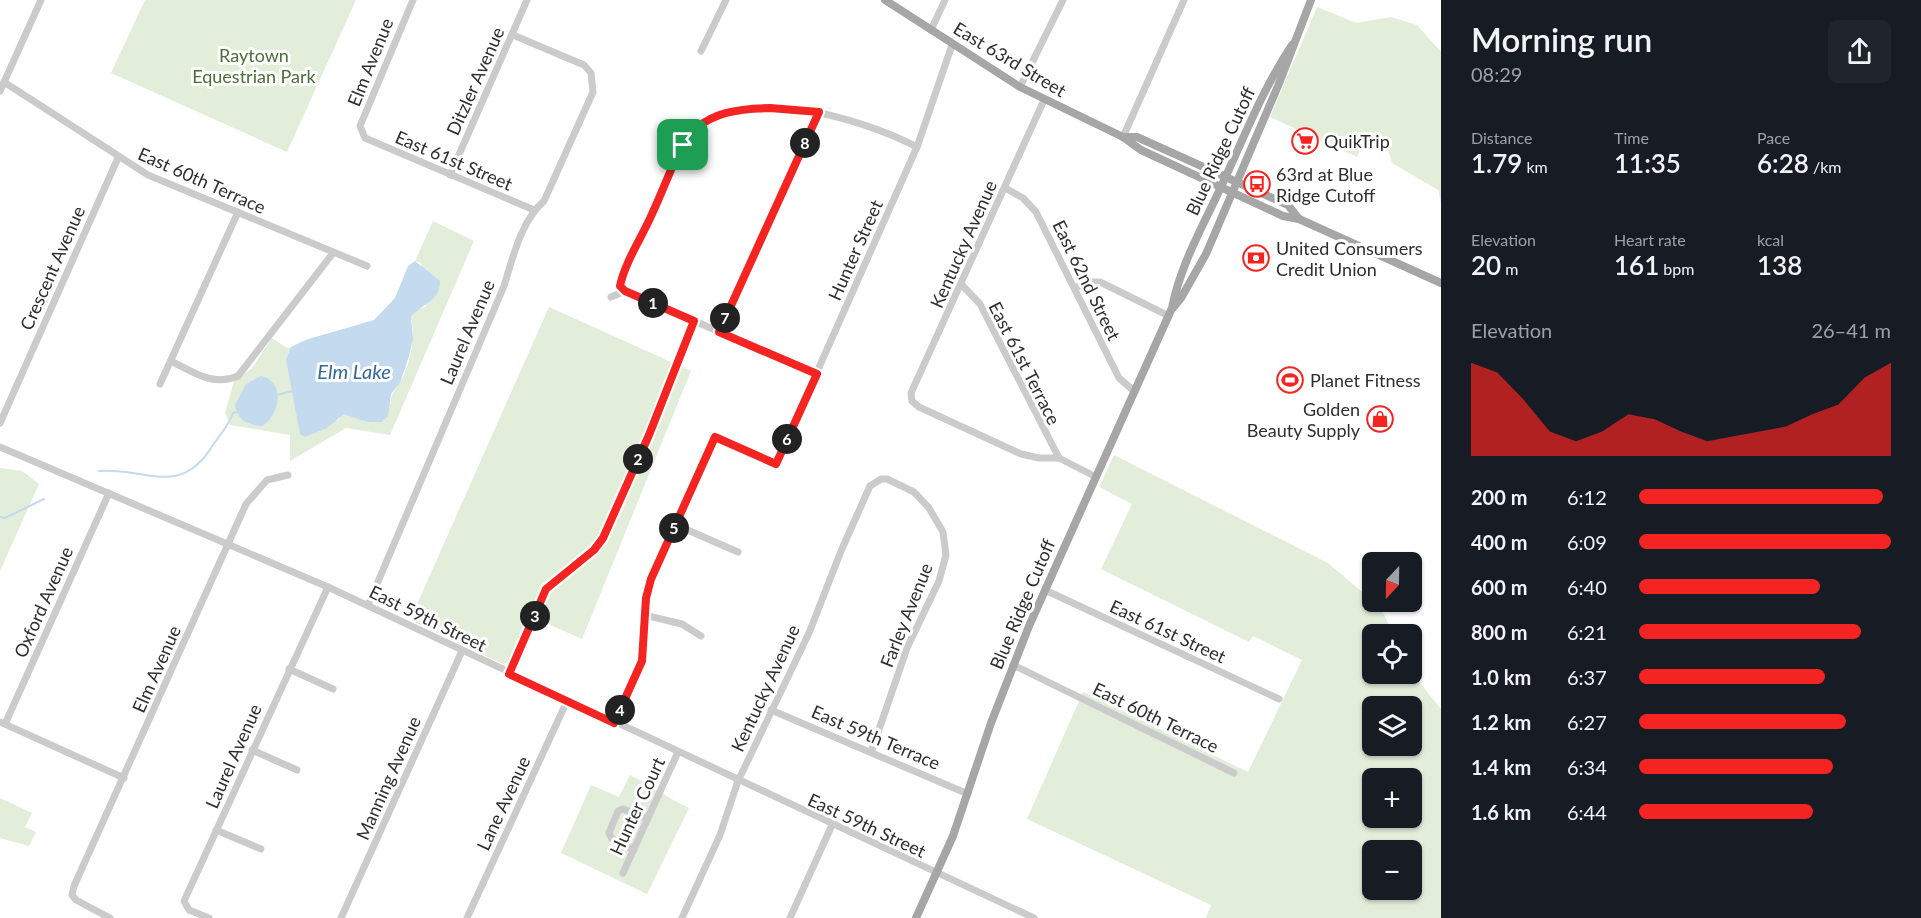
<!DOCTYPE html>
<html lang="en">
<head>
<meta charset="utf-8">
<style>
  :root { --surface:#171b24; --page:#20242c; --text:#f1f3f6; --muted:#9ea1a6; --accent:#f32421 }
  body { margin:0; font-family:Lato,sans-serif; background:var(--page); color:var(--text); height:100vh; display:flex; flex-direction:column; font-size:22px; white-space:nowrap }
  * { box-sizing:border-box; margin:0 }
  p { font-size:20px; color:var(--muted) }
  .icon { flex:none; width:33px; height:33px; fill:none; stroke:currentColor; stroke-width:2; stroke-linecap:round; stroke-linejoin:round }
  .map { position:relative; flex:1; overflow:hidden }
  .details { display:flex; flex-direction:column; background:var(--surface); width:480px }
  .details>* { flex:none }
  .needle { width:39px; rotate:202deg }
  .controls { position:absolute; left:1362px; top:552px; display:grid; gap:12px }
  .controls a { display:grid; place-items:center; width:60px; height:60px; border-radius:9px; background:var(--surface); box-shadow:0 2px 4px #0004; font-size:30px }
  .pin { position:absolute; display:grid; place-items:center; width:51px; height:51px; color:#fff; margin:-26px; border-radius:12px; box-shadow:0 3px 9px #0006 }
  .km { position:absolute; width:30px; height:30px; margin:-15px; border-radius:50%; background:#222; color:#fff; font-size:16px; line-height:30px; text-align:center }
  .round { display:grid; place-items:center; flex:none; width:63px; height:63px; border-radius:9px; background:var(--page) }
  .summary { display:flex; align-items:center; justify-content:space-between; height:102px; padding:0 30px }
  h1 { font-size:33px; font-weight:600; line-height:45px }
  .stats { display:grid; grid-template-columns:repeat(3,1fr); gap:9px; height:102px; padding:6px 30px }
  .stats div { display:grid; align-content:center }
  .stats b { font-size:26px; font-weight:600 }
  .stats small { font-size:16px; font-weight:400 }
  .stats p { font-size:16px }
  .chart { height:168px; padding:12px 30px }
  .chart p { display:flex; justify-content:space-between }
  .chart svg { width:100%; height:108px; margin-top:6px; fill:var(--accent); opacity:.7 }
  ul { padding:0 30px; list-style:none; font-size:20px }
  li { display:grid; grid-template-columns:96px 72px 1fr; align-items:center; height:45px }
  li i { height:15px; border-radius:8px; background:var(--accent) }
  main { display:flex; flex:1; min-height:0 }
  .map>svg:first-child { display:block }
  .green { fill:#e2edda; fill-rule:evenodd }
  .water { fill:#c4daee }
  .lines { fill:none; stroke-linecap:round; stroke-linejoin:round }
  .stream { stroke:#c4daee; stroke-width:2 }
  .minor { stroke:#cbcbcb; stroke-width:7 }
  .major { stroke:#a6a6a6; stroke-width:8 }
  .route-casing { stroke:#fff; stroke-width:12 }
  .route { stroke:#f32421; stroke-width:8 }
  .labels { text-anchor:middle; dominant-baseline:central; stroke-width:6; stroke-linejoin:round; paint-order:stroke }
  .park-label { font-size:18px; fill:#4c6d38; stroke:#fff }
  .street-label { font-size:18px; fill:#2e2e2e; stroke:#fff }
  .poi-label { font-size:18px; fill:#2e2e2e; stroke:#fff; text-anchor:start }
  .water-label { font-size:20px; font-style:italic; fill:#356896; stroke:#fff }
</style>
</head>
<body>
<main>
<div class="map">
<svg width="1441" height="918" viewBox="0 0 1441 918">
  <rect width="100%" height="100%" fill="#fff"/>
  <g class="green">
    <polygon points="145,0 356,0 287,152 111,73"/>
    <polygon points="1317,7 1356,23 1391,17 1417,25 1441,52 1441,202 1438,190 1392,163 1386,142 1367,134 1357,157 1270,117"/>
    <path d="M433 221 474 241 390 435 346 428 290 461V435L230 425 225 413 234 381 252 368 272 338 287 348 291 347 286 359 337 421 344 413 367 422 391 403C391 393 395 391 400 382 411 365 415 336 411 317L417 310 426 306 421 263 415 261Z"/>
    <polygon points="549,307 691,371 582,639 530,616 511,661 503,664 410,620"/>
    <path d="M1114 455 1328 563 1381 608 1393 634H1372V674L1412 673 1441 709V918H1206L1211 905 1027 819 1083 692 1248 772 1302 660 1253 636 1249 642 1101 569 1132 504 1099 487ZM1372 706H1412V746H1372ZM1372 778H1412V818H1372ZM1372 850H1412V890H1372Z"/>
    <polygon points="0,468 22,471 39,484 0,571"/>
    <path d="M630 775C651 785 667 798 689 808L647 894 561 853 591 785 619 797Z"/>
    <polygon points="0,798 32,813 25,827 36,832 29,846 0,838"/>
  </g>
  <g class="water">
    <path d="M415 261 440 281C440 302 422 303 411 317L413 339 409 356 400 383 391 394 388 416 381 422H367L344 414 327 428 305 437 300 434 286 359 291 347 305 340 374 320 395 298 408 266Z"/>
    <path d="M261 376C286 381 280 416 262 426 247 424 238 421 235 405L246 384Z"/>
  </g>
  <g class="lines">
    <g class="stream">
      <polyline points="277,395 292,391"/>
      <path d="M99 471C146 467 180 499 213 445 220 435 229 425 233 413L236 412"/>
      <polyline points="0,517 5,518 44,499"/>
    </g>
    <g class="minor">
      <polyline points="413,0 360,126 365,138 534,210"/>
      <polyline points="931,30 945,0"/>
      <polyline points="701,51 726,0"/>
      <polyline points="4,82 148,175 367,266"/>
      <polyline points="1020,87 1063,0"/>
      <polyline points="0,91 41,0"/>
      <polyline points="1044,100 911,393 912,401 919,407 1021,454 1039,458 1059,458 1096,477"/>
      <polyline points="1123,137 1184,0"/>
      <polyline points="450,175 527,0"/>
      <polyline points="1005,188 1023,198 1036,212 1119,378 1135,392"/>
      <polyline points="962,285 980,304 1059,458"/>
      <polyline points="1075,288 1088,282 1100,282 1169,316"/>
      <path d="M625 291 620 284C634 253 650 223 662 193 670 173 676 152 690 135 736 79 863 119 917 147"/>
      <polyline points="611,297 625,291 817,374"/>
      <polyline points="719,332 819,113"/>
      <path d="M171 361C193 372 213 387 238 376L333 253"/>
      <polyline points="160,384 238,212"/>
      <polyline points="0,423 118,158"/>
      <polyline points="0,447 328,587 1034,918"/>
      <polyline points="676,525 738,552"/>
      <polyline points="1045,590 1279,699"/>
      <path d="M368 605 504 286C513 257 521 221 544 201L593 92 591 73 584 65 513 35"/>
      <polyline points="644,615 682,624 701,636"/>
      <polyline points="1013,665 1234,773"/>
      <polyline points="289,669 333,689"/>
      <polyline points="509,673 546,589 594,550 604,538 694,321"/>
      <polyline points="771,710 968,794"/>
      <polyline points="0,722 124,778"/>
      <polyline points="614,723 642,661 646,598 651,578 711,444 715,437 776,464 917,147 952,45"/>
      <polyline points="5,724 109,493"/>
      <polyline points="252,750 297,770"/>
      <polyline points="216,830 261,849"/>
      <polyline points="634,850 612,839 609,833 618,811 623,809 647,819"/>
      <polyline points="623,873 678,752"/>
      <polyline points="110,918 76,900 72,895 74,886 246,504 267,480 288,475"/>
      <polyline points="209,918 189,910 184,901 328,587"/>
      <polyline points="341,918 462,651"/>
      <polyline points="467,918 567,701"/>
      <polyline points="682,918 720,835 738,781 809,633 841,551 870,486 881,479 887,479 914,492 929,508 943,532 946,555 939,581 907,648 872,750"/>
      <polyline points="790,918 832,825"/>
    </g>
    <g class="major">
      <polyline points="885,0 1020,87 1123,137 1141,150 1283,216 1299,219 1441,283"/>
      <polyline points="1123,137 1137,137 1288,205 1299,219"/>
      <polyline points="1173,308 1181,298 1206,254 1278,86 1311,0"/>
      <path d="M916 918 953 836 991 723 1029 626 1172 308C1180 266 1202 228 1220 189 1243 140 1262 90 1292 45"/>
    </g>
  </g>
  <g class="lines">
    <g class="route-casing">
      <path id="route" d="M770 108 819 112 719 332 817 374 776 464 715 437 651 579 646 598 642 661 614 723 509 674 546 589 594 550 603 538 649 435 694 321 625 291 620 286C625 262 642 237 652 214 684 145 682 109 770 108Z"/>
    </g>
    <use href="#route" class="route"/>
  </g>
  <defs>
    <g id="supermarket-ring" transform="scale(1.35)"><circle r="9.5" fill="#fff" stroke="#f32421" stroke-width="1.5"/><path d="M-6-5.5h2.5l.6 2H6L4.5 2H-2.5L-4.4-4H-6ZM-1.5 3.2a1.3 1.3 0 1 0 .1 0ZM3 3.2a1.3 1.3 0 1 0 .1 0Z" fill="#f32421"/></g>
    <g id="bus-ring" transform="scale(1.35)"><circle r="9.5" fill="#fff" stroke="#f32421" stroke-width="1.5"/><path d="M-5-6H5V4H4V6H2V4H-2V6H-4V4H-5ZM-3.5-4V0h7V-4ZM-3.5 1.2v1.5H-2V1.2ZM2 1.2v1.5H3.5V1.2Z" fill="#f32421"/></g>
    <g id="bank-ring" transform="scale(1.35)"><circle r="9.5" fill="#fff" stroke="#f32421" stroke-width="1.5"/><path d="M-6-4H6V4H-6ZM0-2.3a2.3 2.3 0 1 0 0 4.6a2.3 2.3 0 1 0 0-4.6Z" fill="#f32421"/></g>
    <g id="stadium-ring" transform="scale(1.35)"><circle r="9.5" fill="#fff" stroke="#f32421" stroke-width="1.5"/><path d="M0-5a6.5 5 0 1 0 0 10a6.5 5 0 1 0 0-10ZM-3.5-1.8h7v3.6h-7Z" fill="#f32421"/></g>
    <g id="shop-ring" transform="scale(1.35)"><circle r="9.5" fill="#fff" stroke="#f32421" stroke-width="1.5"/><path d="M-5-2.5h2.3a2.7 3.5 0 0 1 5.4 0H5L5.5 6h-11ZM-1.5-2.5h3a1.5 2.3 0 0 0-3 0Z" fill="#f32421"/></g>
  </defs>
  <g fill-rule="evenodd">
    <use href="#supermarket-ring" x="1305" y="141"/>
    <use href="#bus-ring" x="1257" y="184"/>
    <use href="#bank-ring" x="1256" y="258"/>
    <use href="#stadium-ring" x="1290" y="380"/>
    <use href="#shop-ring" x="1380" y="419"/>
  </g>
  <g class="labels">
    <g class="park-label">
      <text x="254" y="55">Raytown<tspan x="254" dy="21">Equestrian Park</tspan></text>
    </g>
    <g class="street-label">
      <text transform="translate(1010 59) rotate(31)">East 63rd Street</text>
      <text transform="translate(370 62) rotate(-68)">Elm Avenue</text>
      <text transform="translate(475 81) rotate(-66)">Ditzler Avenue</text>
      <text transform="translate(1220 151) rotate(-65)">Blue Ridge Cutoff</text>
      <text transform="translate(454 160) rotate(23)">East 61st Street</text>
      <text transform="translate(202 180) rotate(24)">East 60th Terrace</text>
      <text transform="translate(963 244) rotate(-66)">Kentucky Avenue</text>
      <text transform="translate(855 250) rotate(-66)">Hunter Street</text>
      <text transform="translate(52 268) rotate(-66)">Crescent Avenue</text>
      <text transform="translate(1087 280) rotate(64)">East 62nd Street</text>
      <text transform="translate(467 332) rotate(-67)">Laurel Avenue</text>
      <text transform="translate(1025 363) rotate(63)">East 61st Terrace</text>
      <text transform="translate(43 602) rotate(-66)">Oxford Avenue</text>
      <text transform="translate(1022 604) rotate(-67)">Blue Ridge Cutoff</text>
      <text transform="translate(906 615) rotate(-68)">Farley Avenue</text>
      <text transform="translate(428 618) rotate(26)">East 59th Street</text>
      <text transform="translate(1168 631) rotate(25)">East 61st Street</text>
      <text transform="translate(156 669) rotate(-66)">Elm Avenue</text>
      <text transform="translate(765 688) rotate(-65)">Kentucky Avenue</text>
      <text transform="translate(1156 717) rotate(26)">East 60th Terrace</text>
      <text transform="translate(876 737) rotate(23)">East 59th Terrace</text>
      <text transform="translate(233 756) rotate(-66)">Laurel Avenue</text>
      <text transform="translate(388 778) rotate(-66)">Manning Avenue</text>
      <text transform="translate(503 803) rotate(-65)">Lane Avenue</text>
      <text transform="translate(637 806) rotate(-65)">Hunter Court</text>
      <text transform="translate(867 825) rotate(25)">East 59th Street</text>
    </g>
    <g class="poi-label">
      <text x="1324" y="141">QuikTrip</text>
      <text x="1276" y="174">63rd at Blue<tspan x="1276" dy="21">Ridge Cutoff</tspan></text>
      <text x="1276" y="248">United Consumers<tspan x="1276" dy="21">Credit Union</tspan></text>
      <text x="1310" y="380">Planet Fitness</text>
      <text x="1360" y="409" text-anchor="end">Golden<tspan x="1360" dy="21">Beauty Supply</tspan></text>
    </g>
    <g class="water-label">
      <text x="354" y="371">Elm Lake</text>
    </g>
  </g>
</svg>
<div class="controls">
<a><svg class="needle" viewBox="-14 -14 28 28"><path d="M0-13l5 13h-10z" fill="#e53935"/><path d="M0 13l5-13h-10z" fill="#9ea1a6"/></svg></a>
<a><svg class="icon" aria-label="locate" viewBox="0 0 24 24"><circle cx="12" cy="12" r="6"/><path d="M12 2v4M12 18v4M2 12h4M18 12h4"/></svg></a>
<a><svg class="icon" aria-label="layers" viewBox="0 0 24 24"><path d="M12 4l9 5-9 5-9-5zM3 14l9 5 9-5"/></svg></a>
<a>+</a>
<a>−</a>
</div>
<div class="pin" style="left:683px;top:145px;background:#1e9e55"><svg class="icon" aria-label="arrive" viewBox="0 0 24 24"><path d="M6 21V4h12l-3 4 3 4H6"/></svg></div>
<b class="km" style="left:653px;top:303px">1</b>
<b class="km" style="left:638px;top:459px">2</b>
<b class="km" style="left:535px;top:616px">3</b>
<b class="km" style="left:620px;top:710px">4</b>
<b class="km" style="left:674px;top:528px">5</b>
<b class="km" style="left:787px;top:439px">6</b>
<b class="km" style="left:725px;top:318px">7</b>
<b class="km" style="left:805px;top:143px">8</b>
</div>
<section class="details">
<div class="summary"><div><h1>Morning run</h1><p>08:29</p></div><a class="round"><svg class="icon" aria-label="share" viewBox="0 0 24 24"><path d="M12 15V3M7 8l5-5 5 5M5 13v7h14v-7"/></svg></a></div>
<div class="stats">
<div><p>Distance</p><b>1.79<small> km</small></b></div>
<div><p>Time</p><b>11:35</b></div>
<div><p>Pace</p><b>6:28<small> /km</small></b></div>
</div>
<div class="stats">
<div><p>Elevation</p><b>20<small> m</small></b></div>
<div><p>Heart rate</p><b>161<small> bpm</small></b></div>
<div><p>kcal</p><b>138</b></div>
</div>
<div class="chart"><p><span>Elevation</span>26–41 m</p>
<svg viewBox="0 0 160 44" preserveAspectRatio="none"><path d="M0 44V6L10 10L20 21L30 34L40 38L50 34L60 27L70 29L80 34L90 38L100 36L110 34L120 32L130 27L140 23L150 12L160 6V44z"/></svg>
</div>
<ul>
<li><b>200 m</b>6:12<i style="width:97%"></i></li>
<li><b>400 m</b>6:09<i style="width:100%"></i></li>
<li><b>600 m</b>6:40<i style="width:72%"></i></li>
<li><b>800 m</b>6:21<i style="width:88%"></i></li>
<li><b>1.0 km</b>6:37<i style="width:74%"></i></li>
<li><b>1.2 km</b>6:27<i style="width:82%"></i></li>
<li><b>1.4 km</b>6:34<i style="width:77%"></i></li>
<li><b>1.6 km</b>6:44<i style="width:69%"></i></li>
</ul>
</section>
</main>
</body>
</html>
